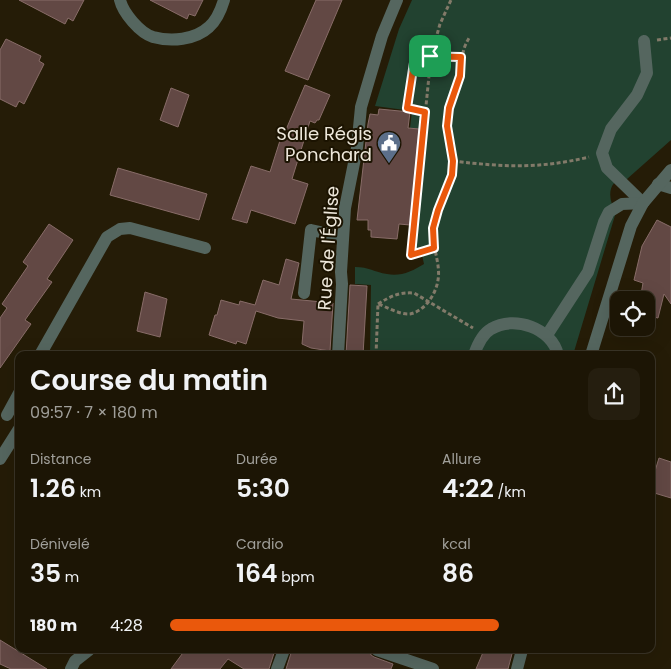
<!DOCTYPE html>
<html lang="fr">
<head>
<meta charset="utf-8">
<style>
  :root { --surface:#1c1505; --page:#251e0f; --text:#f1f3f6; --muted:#a09f9a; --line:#3a3427; --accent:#ea580c }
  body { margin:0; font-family:Poppins,sans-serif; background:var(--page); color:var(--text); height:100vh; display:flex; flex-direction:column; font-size:19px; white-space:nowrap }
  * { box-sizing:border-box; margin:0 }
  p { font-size:16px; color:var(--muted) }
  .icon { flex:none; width:28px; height:28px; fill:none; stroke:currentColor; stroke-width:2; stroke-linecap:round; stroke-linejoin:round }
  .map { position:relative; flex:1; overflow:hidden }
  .panel { position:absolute; left:15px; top:351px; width:640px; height:302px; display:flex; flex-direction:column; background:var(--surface); border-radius:10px; box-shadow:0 5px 20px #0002,0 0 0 1px var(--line) }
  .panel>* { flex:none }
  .tools { position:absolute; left:610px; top:291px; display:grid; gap:10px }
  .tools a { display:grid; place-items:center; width:45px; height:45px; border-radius:10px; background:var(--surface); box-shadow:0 5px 20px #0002,0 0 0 1px var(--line); font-size:25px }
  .pin { position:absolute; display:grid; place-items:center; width:42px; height:42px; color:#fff; margin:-21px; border-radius:10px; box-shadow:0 2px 8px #0006 }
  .round { display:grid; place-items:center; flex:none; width:52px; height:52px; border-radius:10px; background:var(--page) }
  .overview { display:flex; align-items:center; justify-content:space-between; height:85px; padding:0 15px }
  h1 { font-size:28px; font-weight:600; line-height:38px }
  .figures { display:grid; grid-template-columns:repeat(3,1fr); gap:8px; height:85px; padding:5px 15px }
  .figures div { display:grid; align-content:center }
  .figures b { font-size:25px; font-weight:600 }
  .figures small { font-size:14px; font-weight:400 }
  .figures p { font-size:14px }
  ul { padding:0 15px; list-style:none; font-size:16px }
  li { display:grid; grid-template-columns:80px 60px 1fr; align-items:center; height:38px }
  li i { height:12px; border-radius:6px; background:var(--accent) }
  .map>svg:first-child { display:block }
  .green { fill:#224230 }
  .building { fill:#624844; stroke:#886c68 }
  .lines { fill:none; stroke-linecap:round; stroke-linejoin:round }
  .path { stroke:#827a69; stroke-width:3; stroke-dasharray:4 2.5; stroke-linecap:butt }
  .minor { stroke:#55665f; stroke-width:12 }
  .route-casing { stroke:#fff; stroke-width:10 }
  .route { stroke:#ea580c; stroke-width:6 }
  .labels { text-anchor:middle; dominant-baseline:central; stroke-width:4; stroke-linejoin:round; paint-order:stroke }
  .poi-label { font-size:18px; fill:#ede7da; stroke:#1b1301; text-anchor:end }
  .street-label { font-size:18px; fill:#ede7da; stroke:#1b1301 }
</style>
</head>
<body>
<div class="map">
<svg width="671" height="669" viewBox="0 0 671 669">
  <rect width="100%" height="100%" fill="#251c07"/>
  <path class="green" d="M412 0H671V140L627 179C607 178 607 199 616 212L573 355H370L371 285 355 284V267C369 267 374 272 387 274 400 277 413 271 424 264L422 255 414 251 415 231 410 229 420 130 410 128 412 111 375 106 399 29Z"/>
  <g class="building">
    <polygon points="19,0 84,0 73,21 68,18 65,24"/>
    <polygon points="150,0 203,0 195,16 189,14 187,19"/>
    <polygon points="316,0 342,0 308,80 285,71"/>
    <polygon points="6,39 41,56 39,61 44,64 24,104 19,101 16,107 0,99 0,50"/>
    <polygon points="305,85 330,95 319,120 317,120 315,123 310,121 292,179 308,184 295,224 251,210 247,223 232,219 251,166 270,172 283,131 285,132"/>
    <polygon points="171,88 189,95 178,127 160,120"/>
    <polygon points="379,109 410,112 408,128 419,129 410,225 399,224 397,239 371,237 371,230 368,230 368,220 357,220 368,124 370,114 378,115"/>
    <polygon points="118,168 207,194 199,220 110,195"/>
    <polygon points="657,220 671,227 671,304 664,294 658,318 646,315 646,300 640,300 643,283 634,280 642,246"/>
    <polygon points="49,224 73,240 47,279 52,282 25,320 31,324 0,368 0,318 7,308 2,304 28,266 23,262"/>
    <polygon points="286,259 299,263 291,299 333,303 330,351 311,348 302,344 304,321 278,318 256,311 246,344 237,341 236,344 209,335 215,315 217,315 221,300 239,305 240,301 255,305 263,280 279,285"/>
    <polygon points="350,285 367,286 363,355 346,355"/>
    <polygon points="145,292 167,299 160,337 137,331"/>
    <polygon points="659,458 671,462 671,498 651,492 651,484"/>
    <polygon points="0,640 47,669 11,669 0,664"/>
    <polygon points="185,650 275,650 269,669 244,669 228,659 220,669 171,669"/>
    <polygon points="292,650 369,650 371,655 374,657 393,664 391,669 286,669"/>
    <polygon points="484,650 513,650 508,669 476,669"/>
  </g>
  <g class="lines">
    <g class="path">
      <polyline points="657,40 671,38"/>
      <polyline points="425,112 407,108 415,56 461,57"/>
      <path d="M453 161C504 167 539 169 589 157"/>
      <polyline points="434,248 411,255 431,56 440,24 451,0"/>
      <path d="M378 304C391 296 399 292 414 293L473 328"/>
      <path d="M376 355 378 304C387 307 400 315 410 314 425 311 436 294 438 280 441 263 431 245 433 227 436 208 449 192 452 174 455 157 447 141 447 125 447 108 456 94 460 77 464 61 459 55 469 38"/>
    </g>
    <g class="minor">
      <path d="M120 0C123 13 140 33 153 37 171 42 195 40 209 27 217 20 221 10 224 0"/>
      <polyline points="658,184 671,188"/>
      <polyline points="643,203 607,168 602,153 611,129 637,95 647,73 644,41"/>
      <polyline points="304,293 311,230 343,237"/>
      <polyline points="547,335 588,272 604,222 609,212 622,204 643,203"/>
      <polyline points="40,355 107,237 120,229 130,228 205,248"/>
      <polyline points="338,355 342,284 341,272 345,208 357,148 361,107 382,36 397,0"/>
      <path d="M474 355C477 346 482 334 491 329 514 315 552 328 558 355"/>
      <polyline points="591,355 631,226 643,203 671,170"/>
      <polyline points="7,415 19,393"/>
      <polyline points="0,459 19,429"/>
      <polyline points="377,650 433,669"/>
      <polyline points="71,669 75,661 89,650"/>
      <polyline points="277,669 284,650"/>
      <polyline points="517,669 522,650"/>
    </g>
  </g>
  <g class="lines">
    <g class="route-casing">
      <polygon id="route" points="415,56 461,57 460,76 449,108 447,126 453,161 452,175 438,210 433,228 434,248 411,255 425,112 407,108"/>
    </g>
    <use href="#route" class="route"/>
  </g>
  <defs>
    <g id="civic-pin" transform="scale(1.25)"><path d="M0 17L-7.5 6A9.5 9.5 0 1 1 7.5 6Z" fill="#5c6f8a" stroke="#1b1301"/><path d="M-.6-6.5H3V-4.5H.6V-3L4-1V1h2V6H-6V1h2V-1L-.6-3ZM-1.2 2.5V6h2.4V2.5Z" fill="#fff"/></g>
  </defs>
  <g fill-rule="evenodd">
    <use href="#civic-pin" x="389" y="143"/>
  </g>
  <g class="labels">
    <g class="poi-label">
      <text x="372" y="133">Salle Régis<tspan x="372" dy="21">Ponchard</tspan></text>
    </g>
    <g class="street-label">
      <text transform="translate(328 248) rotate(-86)">Rue de l'Église</text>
    </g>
  </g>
</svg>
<div class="tools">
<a><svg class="icon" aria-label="locate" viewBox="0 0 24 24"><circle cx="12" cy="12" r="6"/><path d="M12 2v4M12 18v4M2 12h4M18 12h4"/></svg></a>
</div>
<div class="pin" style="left:430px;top:56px;background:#1e9e55"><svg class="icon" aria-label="arrive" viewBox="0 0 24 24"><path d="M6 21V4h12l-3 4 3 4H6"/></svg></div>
<section class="panel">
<div class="overview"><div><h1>Course du matin</h1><p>09:57 · 7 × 180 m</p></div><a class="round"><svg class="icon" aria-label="share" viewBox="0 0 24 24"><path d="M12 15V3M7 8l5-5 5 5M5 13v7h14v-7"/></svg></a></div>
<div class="figures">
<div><p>Distance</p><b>1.26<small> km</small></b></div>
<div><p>Durée</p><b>5:30</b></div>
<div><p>Allure</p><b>4:22<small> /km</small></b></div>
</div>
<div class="figures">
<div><p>Dénivelé</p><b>35<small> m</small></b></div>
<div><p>Cardio</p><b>164<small> bpm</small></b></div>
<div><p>kcal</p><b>86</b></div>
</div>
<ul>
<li><b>180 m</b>4:28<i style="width:70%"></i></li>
</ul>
</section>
</div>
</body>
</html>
